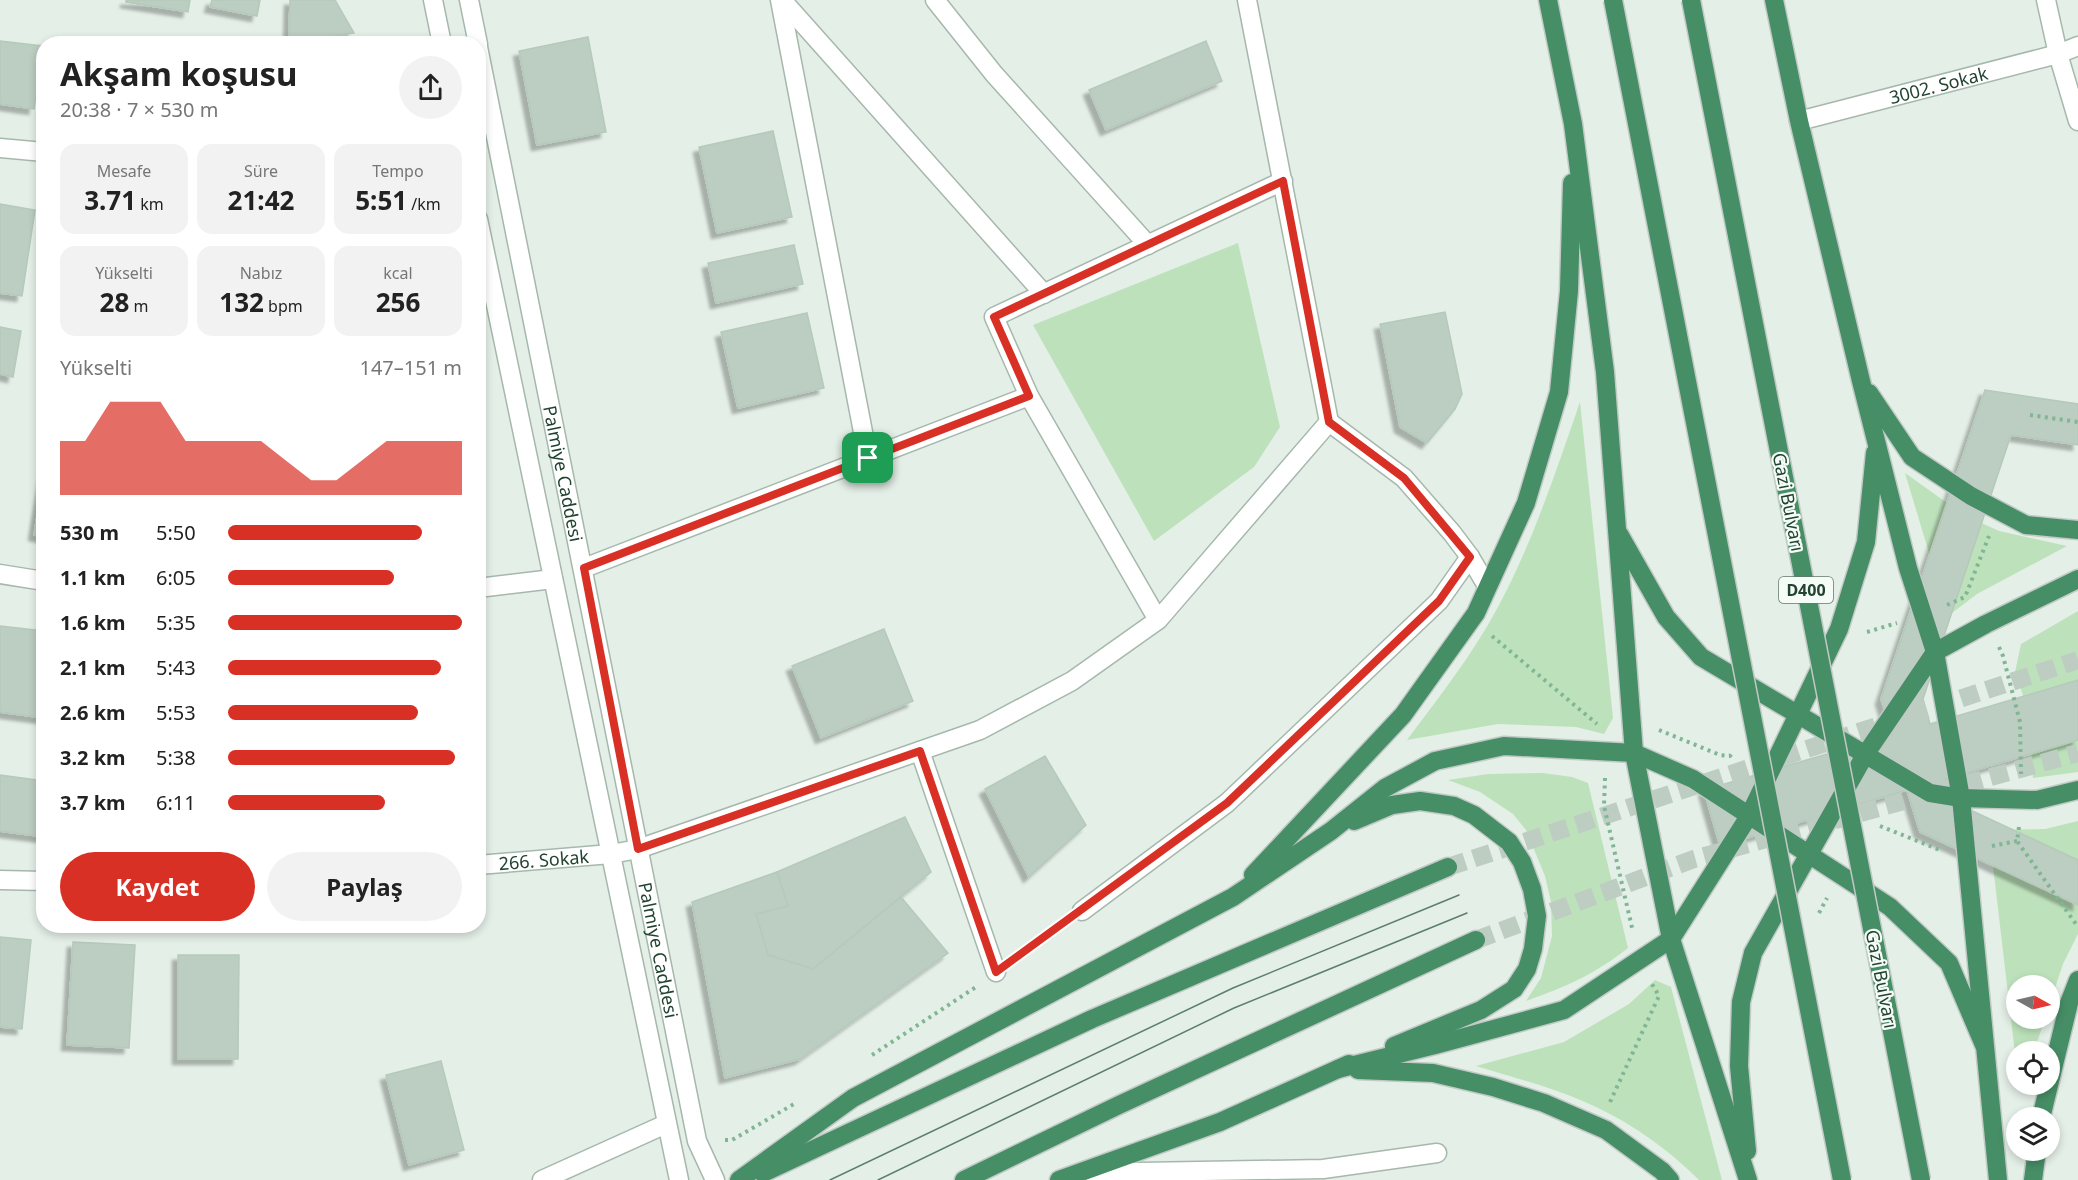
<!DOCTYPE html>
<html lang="tr">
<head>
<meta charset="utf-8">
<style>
  :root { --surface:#fff; --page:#f2f2f2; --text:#222; --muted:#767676; --accent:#d93025 }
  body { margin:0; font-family:"Noto Sans",sans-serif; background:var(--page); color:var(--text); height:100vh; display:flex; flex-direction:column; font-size:22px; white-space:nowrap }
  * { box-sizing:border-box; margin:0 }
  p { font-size:20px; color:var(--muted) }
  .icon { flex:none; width:33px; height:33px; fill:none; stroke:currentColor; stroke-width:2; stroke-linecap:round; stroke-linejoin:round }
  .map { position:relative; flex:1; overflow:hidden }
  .drawer { position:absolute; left:36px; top:36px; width:450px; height:897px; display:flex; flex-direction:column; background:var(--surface); border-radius:24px; box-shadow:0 3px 9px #0003 }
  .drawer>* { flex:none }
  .needle { width:39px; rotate:98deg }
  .buttons { position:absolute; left:2006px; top:975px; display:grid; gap:12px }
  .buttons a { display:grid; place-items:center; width:54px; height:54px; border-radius:50%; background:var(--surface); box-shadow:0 3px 9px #0003; font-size:30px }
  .pin { position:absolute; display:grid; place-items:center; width:51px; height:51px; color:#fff; margin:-26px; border-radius:12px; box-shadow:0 3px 9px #0006 }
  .round { display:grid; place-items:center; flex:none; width:63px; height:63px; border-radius:32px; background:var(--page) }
  .overview { display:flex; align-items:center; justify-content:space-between; height:102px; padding:0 24px }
  h1 { font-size:33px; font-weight:700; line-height:45px }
  .metrics { display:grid; grid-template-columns:repeat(3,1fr); gap:9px; height:102px; padding:6px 24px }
  .metrics div { display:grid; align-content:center; border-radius:15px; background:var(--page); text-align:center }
  .metrics b { font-size:26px; font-weight:700 }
  .metrics small { font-size:16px; font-weight:400 }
  .metrics p { font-size:16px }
  .chart { height:168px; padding:12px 24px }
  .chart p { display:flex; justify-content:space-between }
  .chart svg { width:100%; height:108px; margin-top:6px; fill:var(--accent); opacity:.7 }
  .button { display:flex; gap:12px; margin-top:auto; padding:12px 24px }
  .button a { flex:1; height:69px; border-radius:36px; background:var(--accent); color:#fff; font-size:24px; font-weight:700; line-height:69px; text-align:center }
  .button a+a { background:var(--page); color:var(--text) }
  ul { padding:0 24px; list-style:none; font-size:20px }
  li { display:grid; grid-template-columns:96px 72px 1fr; align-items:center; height:45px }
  li i { height:15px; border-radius:8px; background:var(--accent) }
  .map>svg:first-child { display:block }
  .green { fill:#bde2bb }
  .building { fill:#bccdc1; stroke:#b5cabb; stroke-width:1.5; filter:url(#shadow) }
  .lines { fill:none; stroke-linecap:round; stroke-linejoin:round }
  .trunk-tunnel { stroke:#bdcdc2; stroke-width:18; stroke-dasharray:18 9; stroke-linecap:butt }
  .minor-casing { stroke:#a6b8ac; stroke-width:21 }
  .secondary-casing { stroke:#a4bfad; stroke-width:21 }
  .trunk-casing { stroke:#c1cac5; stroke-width:21 }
  .path { stroke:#81b694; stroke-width:4; stroke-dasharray:3 4.5; stroke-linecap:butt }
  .minor { stroke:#fff; stroke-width:18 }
  .secondary { stroke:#fff; stroke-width:18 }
  .trunk { stroke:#468e66; stroke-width:18 }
  .tram { stroke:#5b7f6a; stroke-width:1.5 }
  .trunk-bridge-casing { stroke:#c1cac5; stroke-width:21; stroke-linecap:butt }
  .trunk-bridge { stroke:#468e66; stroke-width:18 }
  .route-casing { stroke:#fff; stroke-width:12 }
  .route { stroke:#d93025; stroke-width:8 }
  .labels { text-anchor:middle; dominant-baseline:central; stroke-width:4.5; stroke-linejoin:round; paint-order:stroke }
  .shield { fill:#f5fbf6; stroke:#617a6b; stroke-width:1.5 }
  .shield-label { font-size:16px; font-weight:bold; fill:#21432f }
  .street-label { font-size:18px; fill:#21432f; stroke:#f5fbf6 }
</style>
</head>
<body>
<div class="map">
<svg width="2078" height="1180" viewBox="0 0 2078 1180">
  <defs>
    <filter id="shadow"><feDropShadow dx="-5.5" dy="5.5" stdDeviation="1.5" flood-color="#0004"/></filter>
  </defs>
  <rect width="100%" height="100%" fill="#e4efe7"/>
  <g class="green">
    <polygon points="1238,243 1280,427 1254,467 1154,541 1033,325"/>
    <path d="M1580 402 1613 718 1604 734 1576 727 1498 724 1407 740C1439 697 1473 654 1498 607 1533 542 1556 471 1580 402Z"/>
    <polygon points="1905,473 1964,515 1999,531 2067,546 1977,594 1948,616"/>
    <polygon points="2078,611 2078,772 2033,778 2030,716 2015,672 2021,644"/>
    <path d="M1543 773 1572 777 1588 783 1628 948C1593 975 1568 986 1526 1001L1541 978 1552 936 1551 902 1545 876 1526 830 1513 814 1480 792 1448 780 1488 774Z"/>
    <polygon points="2078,821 2078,934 2063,964 2049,1006 2049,986 2016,986 2016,1018 2045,1019 2034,1051 2016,1052 2016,1062 1993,866 1999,830 2045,829"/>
    <path d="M1655 980 1671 987 1722 1180H1699C1667 1148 1627 1120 1585 1102 1550 1087 1512 1077 1476 1066L1564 1042 1629 1004Z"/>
  </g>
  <g class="building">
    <polygon points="126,0 190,0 188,12 126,2"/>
    <polygon points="212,0 260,0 257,16 210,7"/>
    <polygon points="290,0 335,0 354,33 289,43"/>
    <polygon points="588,37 606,132 537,145 519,51"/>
    <polygon points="0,41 43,46 34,109 0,104"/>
    <polygon points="1206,41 1222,81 1106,130 1089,90"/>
    <polygon points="773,131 792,217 717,233 699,147"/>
    <polygon points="0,204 35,210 22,296 0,293"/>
    <polygon points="794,245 803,284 716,303 708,263"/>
    <polygon points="1445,312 1462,394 1455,409 1427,443 1400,427 1380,324"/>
    <polygon points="807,313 824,388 738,408 721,332"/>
    <polygon points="0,327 21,331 13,377 0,374"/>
    <polygon points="1985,390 2078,404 2078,445 2011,435 1923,699 1930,724 2078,680 2078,740 1946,779 1953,802 2078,860 2078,905 1920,832 1907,790 1720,846 1704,790 1892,735 1881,699"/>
    <polygon points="44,473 44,537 34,535"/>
    <polygon points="0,626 44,631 43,718 0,712"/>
    <polygon points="884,629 913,701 821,738 792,666"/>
    <polygon points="1045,756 1086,825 1029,877 985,789"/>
    <polygon points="0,775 44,781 44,837 0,831"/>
    <polygon points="905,817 931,872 813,969 768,955 756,914 788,906 777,872"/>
    <polygon points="777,872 788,906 756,914 768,955 813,969 901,897 948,953 800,1059 725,1078 692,902"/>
    <polygon points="0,937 31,940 22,1029 0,1027"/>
    <polygon points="73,942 135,945 129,1048 67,1045"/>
    <polygon points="178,955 239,955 238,1059 178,1059"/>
    <polygon points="441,1061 464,1150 409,1165 386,1075"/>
  </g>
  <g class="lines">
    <g class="trunk-tunnel">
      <polyline points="1448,867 2078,660"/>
      <polyline points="1476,940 1694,859 2078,753"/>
    </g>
    <g class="minor-casing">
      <g id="minor">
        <polyline points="433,0 442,44"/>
        <polyline points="469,0 478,44"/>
        <polyline points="780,0 868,458"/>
        <polyline points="782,0 1044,294"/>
        <polyline points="935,0 994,74 1148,245"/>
        <polyline points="2046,0 2058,54 2078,121"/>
        <path id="s1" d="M478 47 697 1141 715 1180"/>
        <path id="s2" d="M1799 121 2058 54 2078 46"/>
        <polyline points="0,148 44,152"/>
        <polyline points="478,219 679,1180"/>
        <polyline points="1329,422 1404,478 1452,533 1470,557 1487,586"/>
        <polyline points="584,568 1029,396"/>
        <polyline points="0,574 44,581"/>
        <polyline points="478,588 553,579"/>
        <polyline points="1158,620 1029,396 994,317 1283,181"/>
        <polyline points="920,751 996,972"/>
        <polyline points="638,849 980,730 1072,681 1158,620 1329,422 1247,0"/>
        <path id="s3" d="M478 865 611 854"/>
        <polyline points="0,880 44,881"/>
        <polyline points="1082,911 1227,803 1439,601 1470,557"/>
        <polyline points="1082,1173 1323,1169 1437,1153"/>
        <polyline points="542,1180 666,1124"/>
      </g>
    </g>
    <g class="secondary-casing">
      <polyline id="secondary" points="611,854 638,849"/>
    </g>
    <g class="trunk-casing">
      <g id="trunk">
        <polyline points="1548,0 1573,124 1605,372 1634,753 1671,939 1748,1180"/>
        <polyline points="1774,0 1799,121 1861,381 1908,568 1935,652 1961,798 1998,1180"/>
        <polyline points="1869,393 1912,457 1971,496 2026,525 2078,530"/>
        <polyline points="1619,534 1666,617 1701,657 1930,793 1961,798 2037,800 2078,790"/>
        <polyline points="1354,821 1392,805 1420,801 1454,806 1474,815 1509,842 1522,862 1532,889 1537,916 1533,949 1527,969 1514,989 1481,1010 1394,1046"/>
        <polyline points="1253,875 1403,715 1476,613 1526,503 1559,392 1569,291 1572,183"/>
        <polyline points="1338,1069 1435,1045 1564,1010 1671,939 1749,816 1839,629 1866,542 1875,453"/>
        <polyline points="1358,1070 1433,1073 1493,1087 1544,1103 1606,1130 1662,1171 1670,1180"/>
        <polyline points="2041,1118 2069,1003 2078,980"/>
        <polyline points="1747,1151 1739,1066 1741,1002 1753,953 1865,755 1935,652 1986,624 2078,579"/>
        <polyline points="763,1173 1092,1019 1448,867"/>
        <polyline points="739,1180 853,1098 1233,897 1331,831 1385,788 1435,761 1504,746 1634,753 1693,779 1890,907 1949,963 1984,1045"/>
        <polyline points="964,1180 1119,1105 1476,940"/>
        <polyline points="1059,1180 1220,1122 1349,1064"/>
        <polyline points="2033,1180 2037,1150"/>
      </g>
    </g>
    <g class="path">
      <polyline points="2030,415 2078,422"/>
      <polyline points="1947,605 1965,597 1989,536"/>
      <polyline points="1867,632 1897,623"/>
      <polyline points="1492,636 1597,724"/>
      <polyline points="1999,647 2003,656 2020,722 2021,774"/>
      <polyline points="1659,730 1720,755 1730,756 1732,753"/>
      <polyline points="1605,778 1604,806 1633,932"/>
      <polyline points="1880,826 1940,850"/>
      <polyline points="2019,827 2017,841 2078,927"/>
      <polyline points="1992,846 2017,841"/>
      <polyline points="1819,913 1827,898"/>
      <polyline points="1019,956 1061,926"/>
      <polyline points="872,1055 976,987"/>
      <polyline points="1610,1102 1659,996 1652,984"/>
      <polyline points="725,1140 732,1140 794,1104"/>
    </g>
    <use href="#minor" class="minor"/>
    <use href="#secondary" class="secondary"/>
    <use href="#trunk" class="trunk"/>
    <g class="tram">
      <polyline points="830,1180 1233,988 1459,895"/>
      <polyline points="878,1180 1234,1008 1467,913"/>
    </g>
    <g class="trunk-bridge-casing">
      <g id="trunk-bridge">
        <polyline points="1613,0 1842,1180"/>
        <polyline points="1691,0 1921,1180"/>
      </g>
    </g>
    <use href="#trunk-bridge" class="trunk-bridge"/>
  </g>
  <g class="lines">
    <g class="route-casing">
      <polygon id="route" points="1283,181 1329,422 1404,478 1470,557 1439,601 1227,803 996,972 920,751 638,849 584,568 1029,396 994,317"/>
    </g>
    <use href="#route" class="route"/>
  </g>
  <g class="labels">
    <rect class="shield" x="1779" y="577" width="54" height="26" rx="4.5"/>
    <g class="shield-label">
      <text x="1806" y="590">D400</text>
    </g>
    <g class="street-label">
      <text stroke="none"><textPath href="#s2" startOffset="144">3002. Sokak</textPath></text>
      <text stroke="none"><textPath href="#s1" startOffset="435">Palmiye Caddesi</textPath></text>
      <text transform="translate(1789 502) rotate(79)">Gazi Bulvarı</text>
      <text stroke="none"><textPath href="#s3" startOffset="66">266. Sokak</textPath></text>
      <text stroke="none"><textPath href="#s1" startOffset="921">Palmiye Caddesi</textPath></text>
      <text transform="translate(1882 979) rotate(79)">Gazi Bulvarı</text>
    </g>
  </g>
</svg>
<div class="buttons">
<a><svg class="needle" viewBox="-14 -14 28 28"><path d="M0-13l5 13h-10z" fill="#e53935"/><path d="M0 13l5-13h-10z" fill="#767676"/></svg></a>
<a><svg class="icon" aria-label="locate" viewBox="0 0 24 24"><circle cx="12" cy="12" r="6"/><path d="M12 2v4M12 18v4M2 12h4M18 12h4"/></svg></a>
<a><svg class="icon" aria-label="layers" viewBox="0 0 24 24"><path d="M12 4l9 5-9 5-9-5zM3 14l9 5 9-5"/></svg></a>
</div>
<div class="pin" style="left:868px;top:458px;background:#1e9e55"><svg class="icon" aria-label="arrive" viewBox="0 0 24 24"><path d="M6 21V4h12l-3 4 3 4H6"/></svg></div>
<section class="drawer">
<div class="overview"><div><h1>Akşam koşusu</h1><p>20:38 · 7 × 530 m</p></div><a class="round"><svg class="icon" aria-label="share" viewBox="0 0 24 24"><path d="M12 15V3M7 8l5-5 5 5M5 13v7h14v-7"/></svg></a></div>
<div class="metrics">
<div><p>Mesafe</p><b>3.71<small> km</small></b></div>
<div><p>Süre</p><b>21:42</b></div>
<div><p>Tempo</p><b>5:51<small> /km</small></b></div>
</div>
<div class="metrics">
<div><p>Yükselti</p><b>28<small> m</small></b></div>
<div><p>Nabız</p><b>132<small> bpm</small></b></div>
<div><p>kcal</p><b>256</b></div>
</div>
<div class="chart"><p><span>Yükselti</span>147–151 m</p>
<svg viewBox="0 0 160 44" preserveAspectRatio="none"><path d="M0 44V22L10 22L20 6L30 6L40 6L50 22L60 22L70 22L80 22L90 30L100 38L110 38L120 30L130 22L140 22L150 22L160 22V44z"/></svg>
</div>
<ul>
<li><b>530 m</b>5:50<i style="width:83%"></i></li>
<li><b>1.1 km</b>6:05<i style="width:71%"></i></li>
<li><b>1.6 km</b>5:35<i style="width:100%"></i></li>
<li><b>2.1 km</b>5:43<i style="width:91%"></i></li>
<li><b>2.6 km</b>5:53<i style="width:81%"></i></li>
<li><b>3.2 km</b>5:38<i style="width:97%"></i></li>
<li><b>3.7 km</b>6:11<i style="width:67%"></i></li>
</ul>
<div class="button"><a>Kaydet</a><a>Paylaş</a></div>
</section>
</div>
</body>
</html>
